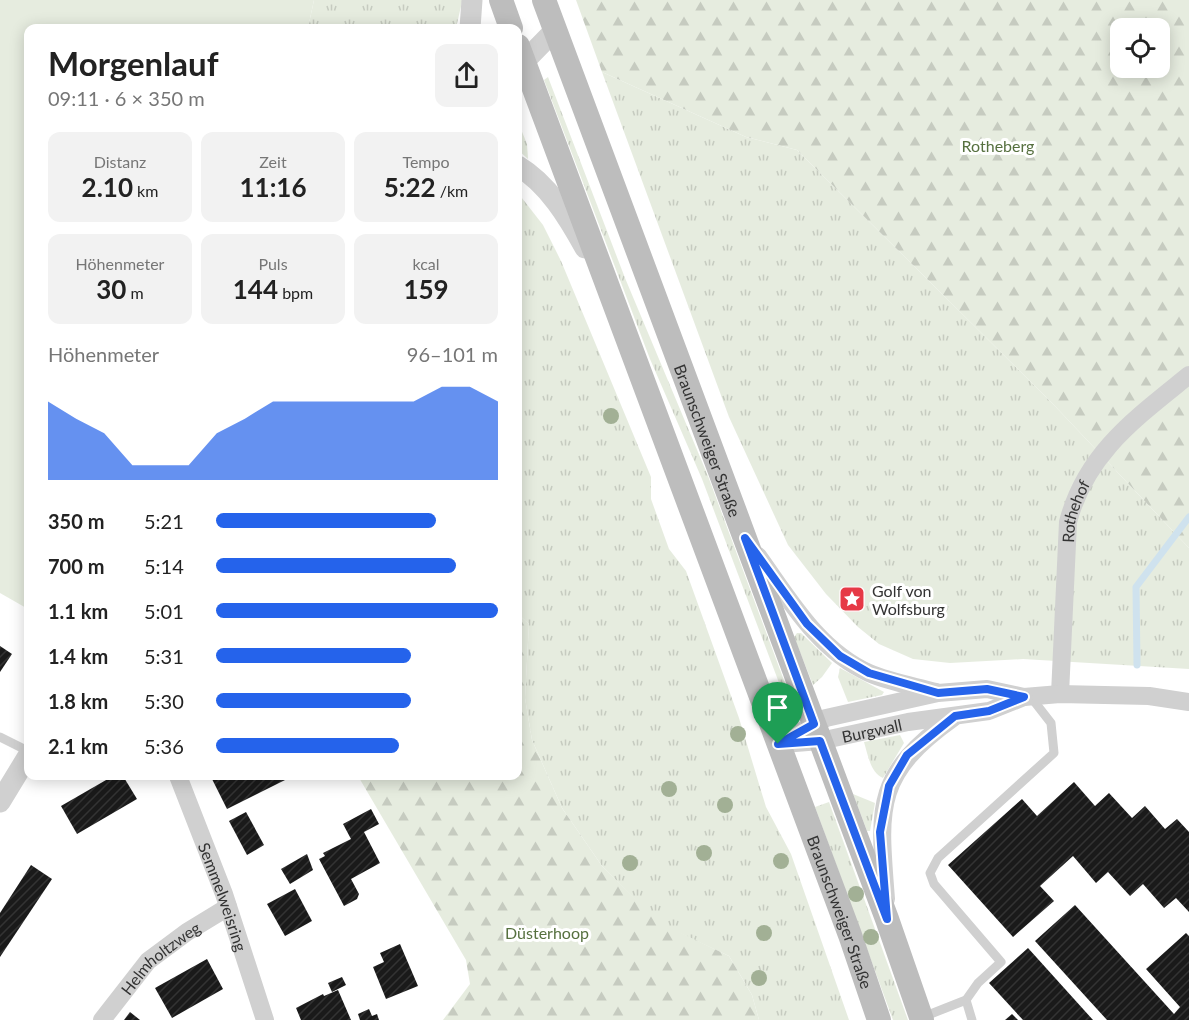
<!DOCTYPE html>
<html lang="de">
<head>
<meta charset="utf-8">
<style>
  :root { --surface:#fff; --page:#f2f2f2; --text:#222; --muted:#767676; --accent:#2563eb }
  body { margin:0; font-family:Lato,sans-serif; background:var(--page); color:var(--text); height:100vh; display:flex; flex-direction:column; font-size:22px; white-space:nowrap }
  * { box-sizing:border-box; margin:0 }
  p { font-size:20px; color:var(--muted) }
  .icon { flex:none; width:33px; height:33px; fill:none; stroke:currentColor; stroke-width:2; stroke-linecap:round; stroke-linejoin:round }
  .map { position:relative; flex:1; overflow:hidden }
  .sheet { position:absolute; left:24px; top:24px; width:498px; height:756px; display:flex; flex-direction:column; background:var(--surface); border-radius:12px; box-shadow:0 3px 15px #0003 }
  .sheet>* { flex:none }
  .buttons { position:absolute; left:1110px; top:18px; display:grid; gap:12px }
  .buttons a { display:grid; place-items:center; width:60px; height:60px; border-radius:12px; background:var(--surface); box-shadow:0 3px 15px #0003; font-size:30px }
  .pin { position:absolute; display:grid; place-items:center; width:51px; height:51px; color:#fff; margin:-62px -26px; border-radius:50% 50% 50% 0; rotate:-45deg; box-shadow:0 0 6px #0007 }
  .pin .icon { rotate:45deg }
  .round { display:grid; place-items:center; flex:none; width:63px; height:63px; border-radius:12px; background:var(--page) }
  .overview { display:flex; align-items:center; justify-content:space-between; height:102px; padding:0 24px }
  h1 { font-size:33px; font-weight:700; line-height:45px }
  .metrics { display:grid; grid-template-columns:repeat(3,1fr); gap:9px; height:102px; padding:6px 24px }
  .metrics div { display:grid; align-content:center; border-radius:12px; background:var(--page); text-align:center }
  .metrics b { font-size:26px; font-weight:700 }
  .metrics small { font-size:16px; font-weight:400 }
  .metrics p { font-size:16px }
  .chart { height:168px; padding:12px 24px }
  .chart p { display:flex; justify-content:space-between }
  .chart svg { width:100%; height:108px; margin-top:6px; fill:var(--accent); opacity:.7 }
  ul { padding:0 24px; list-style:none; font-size:20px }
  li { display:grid; grid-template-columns:96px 72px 1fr; align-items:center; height:45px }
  li i { height:15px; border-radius:8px; background:var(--accent) }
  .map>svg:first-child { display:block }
  .grass { fill:url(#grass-tufts) }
  .forest { fill:url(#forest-firs); fill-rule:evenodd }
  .park { fill:#e6ecdf }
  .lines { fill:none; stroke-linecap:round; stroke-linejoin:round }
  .stream { stroke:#cfe2ee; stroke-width:7 }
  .building { fill:url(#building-hatch) }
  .service { stroke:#d0d0d0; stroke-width:9 }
  .minor { stroke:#d0d0d0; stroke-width:18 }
  .tertiary { stroke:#d0d0d0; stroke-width:21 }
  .secondary { stroke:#bdbdbd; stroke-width:24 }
  .tree { fill:#a2b095 }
  .route-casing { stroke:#fff; stroke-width:12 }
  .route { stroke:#2563eb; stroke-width:8 }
  .labels { text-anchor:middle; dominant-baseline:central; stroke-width:6; stroke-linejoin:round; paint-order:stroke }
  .park-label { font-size:16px; fill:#56703f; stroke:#fff }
  .street-label { font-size:16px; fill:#333; stroke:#fff }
  .poi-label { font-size:16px; fill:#333; stroke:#fff; text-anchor:start }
</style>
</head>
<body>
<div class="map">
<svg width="1189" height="1020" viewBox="0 0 1189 1020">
  <defs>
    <pattern id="grass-tufts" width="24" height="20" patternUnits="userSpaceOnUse" patternTransform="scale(1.5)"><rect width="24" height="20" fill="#e6ecdf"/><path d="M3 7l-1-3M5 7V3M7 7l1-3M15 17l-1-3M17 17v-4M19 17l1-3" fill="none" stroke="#c6cbc0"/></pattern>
    <pattern id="forest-firs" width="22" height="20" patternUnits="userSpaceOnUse" patternTransform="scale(1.5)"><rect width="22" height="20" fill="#e6ecdf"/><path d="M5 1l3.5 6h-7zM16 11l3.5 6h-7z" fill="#c6cbc0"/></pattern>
    <pattern id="building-hatch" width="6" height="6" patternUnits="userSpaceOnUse" patternTransform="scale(1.5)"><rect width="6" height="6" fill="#1a1a1a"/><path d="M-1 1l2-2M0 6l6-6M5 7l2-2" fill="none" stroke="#333"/></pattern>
  </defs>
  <rect width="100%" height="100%" fill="#fff"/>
  <g class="grass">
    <polygon points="314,0 462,0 462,2 456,28 308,28"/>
    <polygon points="602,72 746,137 797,150 1053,404 1189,548 1189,669 1023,659 950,663 913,659 879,644 858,627 826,594 788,545 729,417"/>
    <polygon points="548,77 625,278 708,476 789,694 784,696 702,479 650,359 544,80"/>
    <polygon points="518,122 527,144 528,159 518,150"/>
    <polygon points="518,193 543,225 561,261 651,477 651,499 669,549 686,571 739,718 766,807 791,854 849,1020 759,1020 752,995 729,956 658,923 602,866 562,808 532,740 525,698 529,624 518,614"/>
    <polygon points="797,633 801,633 832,663 822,677 813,685 794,637"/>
    <polygon points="840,668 884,692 882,695 848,702 838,677"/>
    <path d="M900 735 904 743 883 778C870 772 868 755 864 742Z"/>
    <polygon points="853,794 875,803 870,831 867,831"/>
    <polygon points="829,802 908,1020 893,1020 815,807"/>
  </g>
  <g class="forest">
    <path d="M576 0H1189V548L1053 404 797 150 746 137 602 72ZM1120 28H1160V68H1120Z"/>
    <polygon points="518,614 529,624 525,698 532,740 562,808 602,866 658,922 729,956 752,995 759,1020 443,1020 470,984 466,960 358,776 518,776"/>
  </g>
  <polygon class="park" points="0,0 314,0 308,28 28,28 28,609 0,593"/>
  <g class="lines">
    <polyline class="stream" points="1137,665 1136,587 1189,517"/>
  </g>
  <g class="building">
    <polygon points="0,646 12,654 0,672"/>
    <polygon points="113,776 123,776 137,799 77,834 61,806"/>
    <polygon points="220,776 293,776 227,809 212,779"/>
    <polygon points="1074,782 1095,806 1109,793 1132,818 1145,806 1165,829 1177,819 1189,832 1189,912 1176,898 1164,908 1143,884 1130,896 1108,872 1096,883 1073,856 1040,886 1054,901 1013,937 948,865 1022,799 1037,816"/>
    <polygon points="371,809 379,824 364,832 380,863 351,879 359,894 357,899 344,906 319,859 325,856 323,853 351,839 343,824"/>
    <polygon points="246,812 264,845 247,855 229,821"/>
    <polygon points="307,854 313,870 290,884 281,869"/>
    <polygon points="31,865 52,879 0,957 0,913"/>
    <polygon points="295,889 312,921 285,936 267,904"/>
    <polygon points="1075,905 1174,1014 1180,1007 1146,969 1186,933 1189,936 1189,1020 1107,1020 1035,941"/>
    <polygon points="400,944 418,986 386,999 373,967 384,962 380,953"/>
    <polygon points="1028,948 1093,1020 1023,1020 989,983"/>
    <polygon points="207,959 223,989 172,1018 155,988"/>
    <polygon points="342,977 346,985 332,992 328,983"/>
    <polygon points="338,990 351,1020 301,1020 296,1008 323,994 324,996"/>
    <polygon points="369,1009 372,1016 377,1014 379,1020 360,1020 358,1014"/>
    <polygon points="130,1012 140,1020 124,1020"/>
    <polygon points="1012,1014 1018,1020 1005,1020"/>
  </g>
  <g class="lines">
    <g class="service">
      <polyline points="0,737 28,751"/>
      <polyline points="966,1000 972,1020"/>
      <polyline points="923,1017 966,1000 978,983 1001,962 934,884 930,873 938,858 1054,753 1051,723 1030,696"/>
    </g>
    <g class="minor">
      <path d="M758 556C789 599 818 650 869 673 890 682 914 686 936 692"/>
      <path id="s1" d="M1060 694 1068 522C1086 453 1136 418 1189 375"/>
      <polyline points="778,744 826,718 938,693 987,689 1024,697 1060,694 1149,696 1189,702"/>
      <path id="s2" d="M783 744 820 741 908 722 989 711 1024 697"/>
      <path id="s3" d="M178 776 224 894 265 1020"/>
      <path d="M886 899C879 808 873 775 953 718"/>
      <path id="s4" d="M102 1020 148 961 187 932 228 907"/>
    </g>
    <g class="tertiary">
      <polyline points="470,28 472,0"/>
      <polyline points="518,68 555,30"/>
      <path d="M518 166C548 184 568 217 585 248"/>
      <polyline points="0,802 28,756"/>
    </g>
    <g class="secondary">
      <polyline points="501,0 511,28"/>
      <path id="s5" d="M544 0 887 919 922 1020"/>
      <path id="s6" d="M518 46 850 935 879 1020"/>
    </g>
  </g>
  <g class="tree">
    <circle cx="611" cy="416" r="8"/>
    <circle cx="738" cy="734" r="8"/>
    <circle cx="669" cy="789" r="8"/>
    <circle cx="725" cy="805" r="8"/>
    <circle cx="704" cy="853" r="8"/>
    <circle cx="781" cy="861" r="8"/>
    <circle cx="630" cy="863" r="8"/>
    <circle cx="856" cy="894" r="8"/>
    <circle cx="764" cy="933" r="8"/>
    <circle cx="871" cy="937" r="8"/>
    <circle cx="759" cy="978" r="8"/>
  </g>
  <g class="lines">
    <g class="route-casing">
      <polygon id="route" points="745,538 807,624 840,656 869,673 938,693 987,689 1024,697 989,711 955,716 907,755 889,786 880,832 887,919 820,741 778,744 814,724"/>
    </g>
    <use href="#route" class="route"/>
  </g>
  <defs>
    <g id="sight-square" transform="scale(1.35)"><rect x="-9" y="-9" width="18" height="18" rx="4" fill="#e63946" stroke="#fff"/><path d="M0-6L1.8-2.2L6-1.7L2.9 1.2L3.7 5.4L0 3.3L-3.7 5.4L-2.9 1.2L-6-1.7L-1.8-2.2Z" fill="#fff"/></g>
  </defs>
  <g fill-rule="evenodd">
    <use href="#sight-square" x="852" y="599"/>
  </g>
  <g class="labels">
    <g class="park-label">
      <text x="998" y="145">Rotheberg</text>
      <text x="547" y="932">Düsterhoop</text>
    </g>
    <g class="street-label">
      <text stroke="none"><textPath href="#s5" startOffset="470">Braunschweiger Straße</textPath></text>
      <text stroke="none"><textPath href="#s1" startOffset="184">Rothehof</textPath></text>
      <text stroke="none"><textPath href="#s2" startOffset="90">Burgwall</textPath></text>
      <text stroke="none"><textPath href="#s3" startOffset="129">Semmelweisring</textPath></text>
      <text stroke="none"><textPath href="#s6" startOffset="924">Braunschweiger Straße</textPath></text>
      <text stroke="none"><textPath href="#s4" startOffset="86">Helmholtzweg</textPath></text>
    </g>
    <g class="poi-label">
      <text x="872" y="590">Golf von<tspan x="872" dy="18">Wolfsburg</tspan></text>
    </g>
  </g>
</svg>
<div class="buttons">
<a><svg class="icon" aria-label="locate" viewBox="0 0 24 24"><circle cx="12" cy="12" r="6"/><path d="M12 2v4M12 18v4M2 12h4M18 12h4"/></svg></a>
</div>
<div class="pin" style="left:778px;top:744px;background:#1e9e55"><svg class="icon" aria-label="arrive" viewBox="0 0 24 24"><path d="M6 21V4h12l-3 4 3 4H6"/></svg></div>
<section class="sheet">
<div class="overview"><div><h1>Morgenlauf</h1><p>09:11 · 6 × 350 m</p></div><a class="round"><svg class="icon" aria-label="share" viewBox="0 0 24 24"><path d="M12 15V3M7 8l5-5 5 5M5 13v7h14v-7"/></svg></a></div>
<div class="metrics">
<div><p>Distanz</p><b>2.10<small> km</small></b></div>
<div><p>Zeit</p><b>11:16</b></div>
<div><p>Tempo</p><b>5:22<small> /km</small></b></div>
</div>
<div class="metrics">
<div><p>Höhenmeter</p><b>30<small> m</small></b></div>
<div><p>Puls</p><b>144<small> bpm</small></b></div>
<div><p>kcal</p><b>159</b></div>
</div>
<div class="chart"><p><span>Höhenmeter</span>96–101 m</p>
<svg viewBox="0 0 160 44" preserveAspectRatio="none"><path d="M0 44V12L10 19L20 25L30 38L40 38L50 38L60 25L70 19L80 12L90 12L100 12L110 12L120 12L130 12L140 6L150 6L160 12V44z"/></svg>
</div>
<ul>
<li><b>350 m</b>5:21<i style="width:78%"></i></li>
<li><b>700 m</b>5:14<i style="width:85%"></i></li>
<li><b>1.1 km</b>5:01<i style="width:100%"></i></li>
<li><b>1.4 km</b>5:31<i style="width:69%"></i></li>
<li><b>1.8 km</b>5:30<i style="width:69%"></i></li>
<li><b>2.1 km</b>5:36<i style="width:65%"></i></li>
</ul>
</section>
</div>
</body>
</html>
